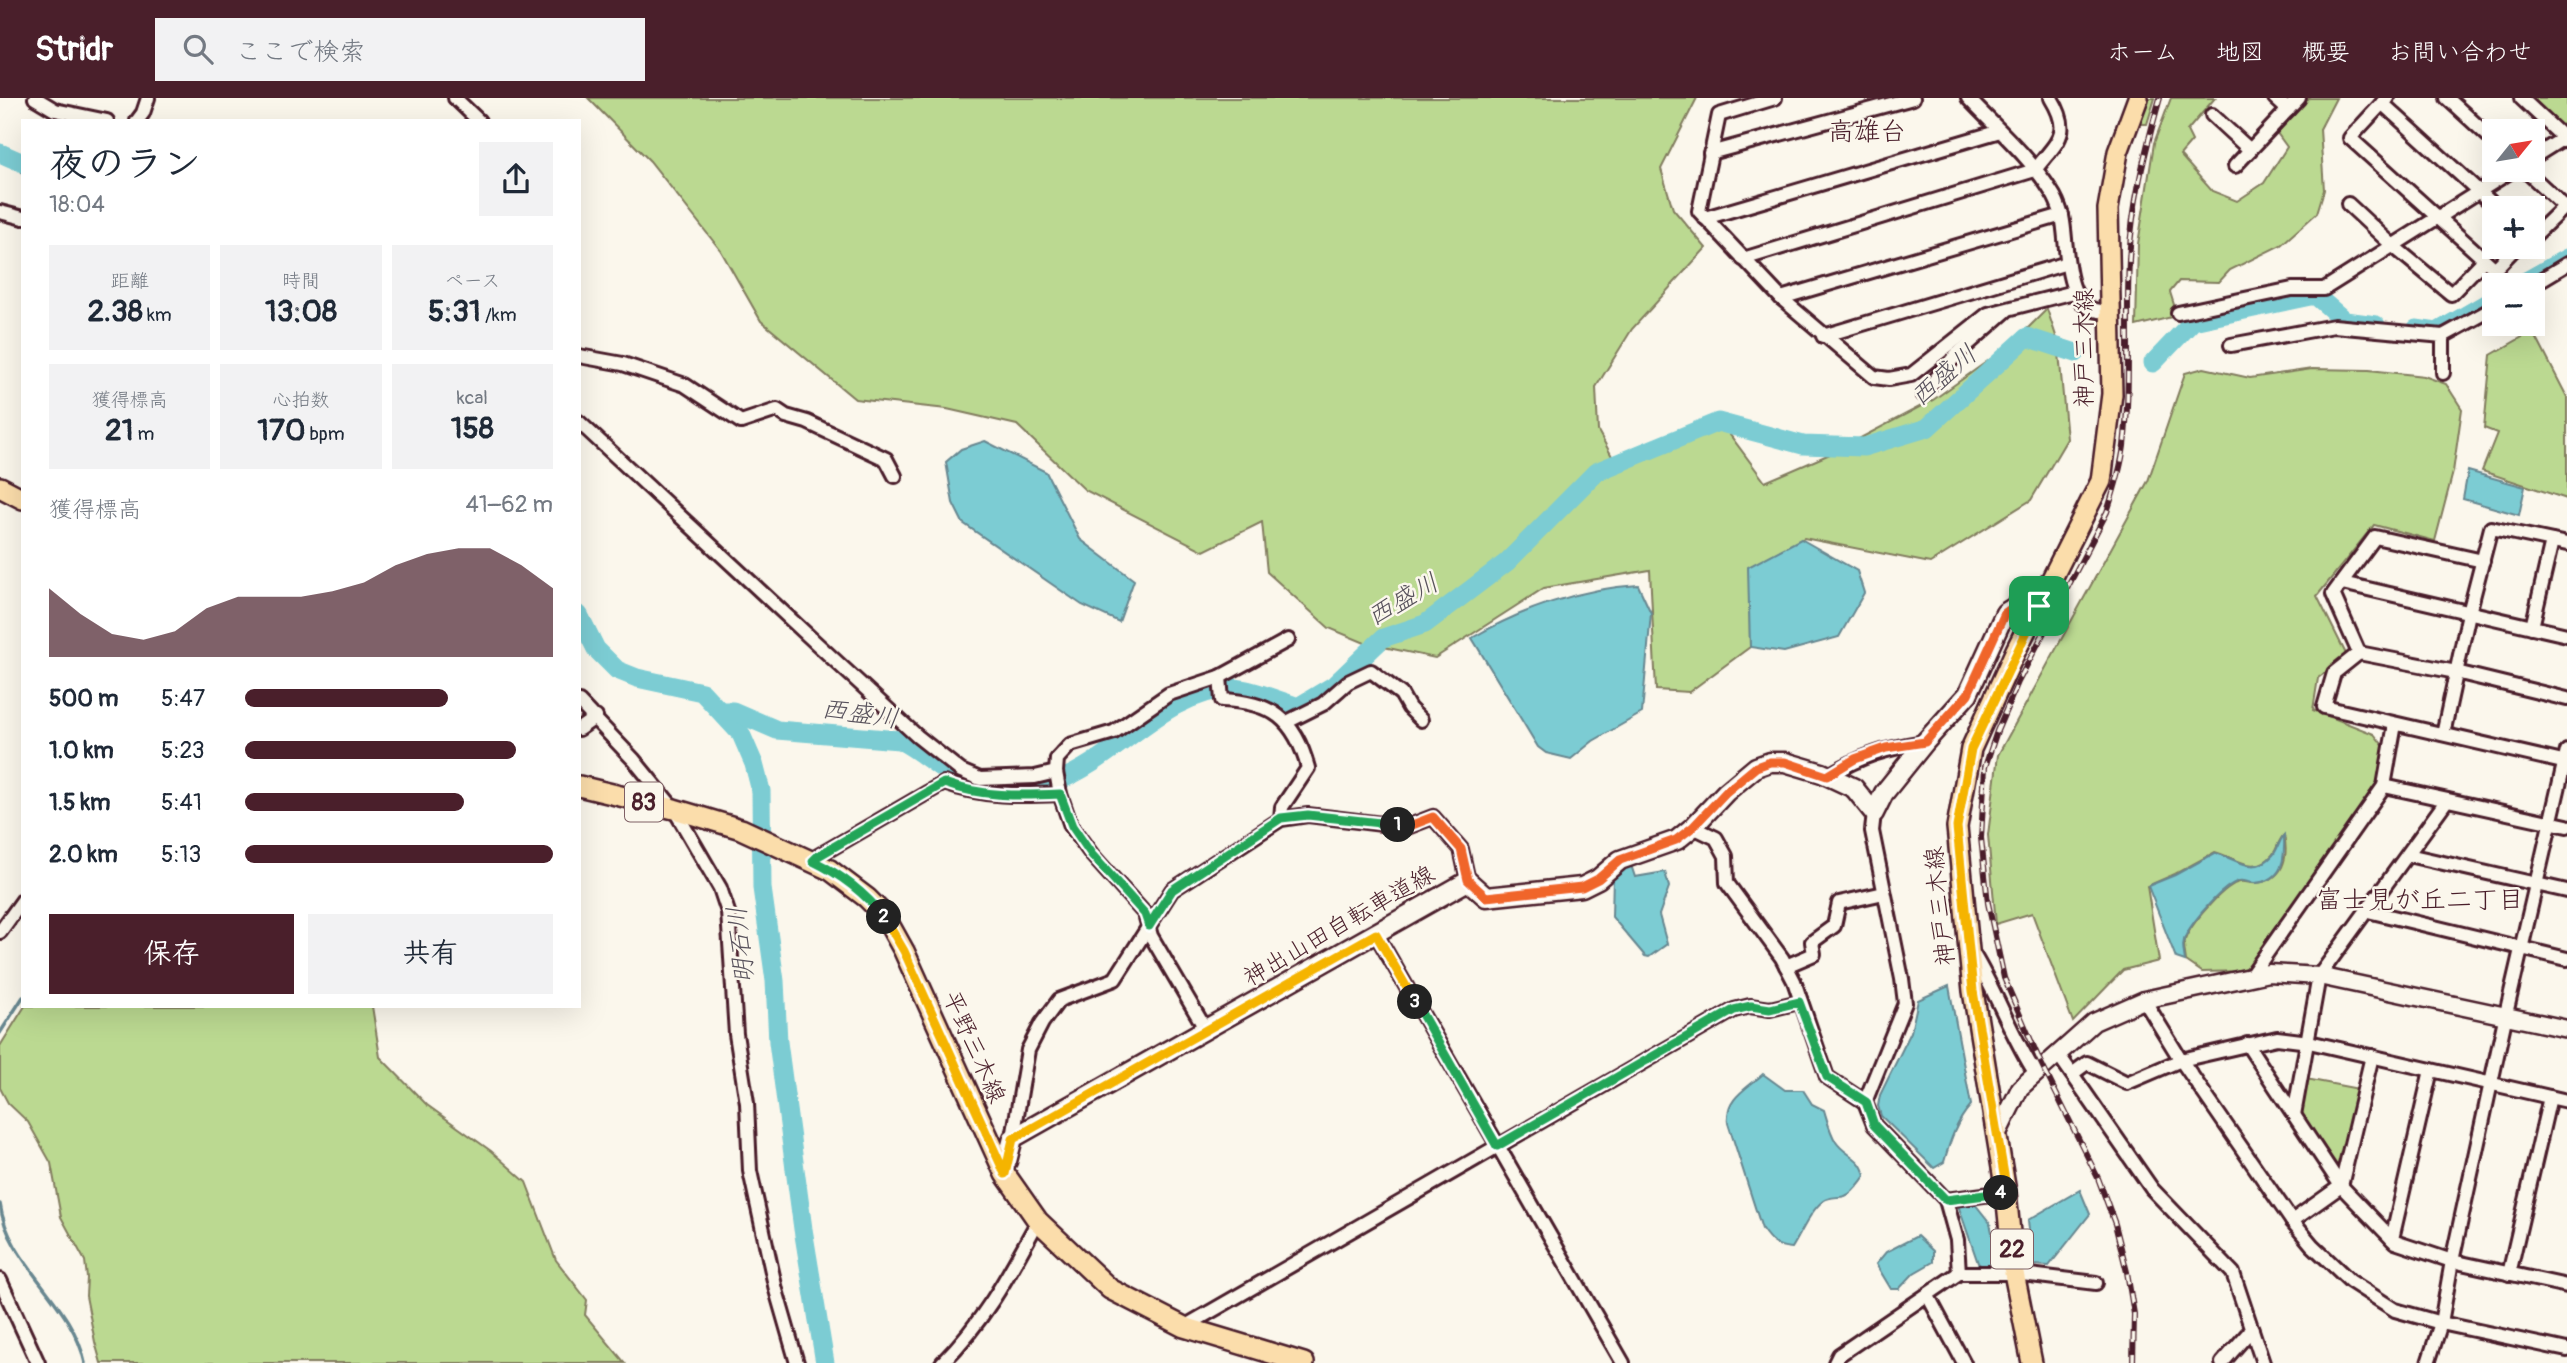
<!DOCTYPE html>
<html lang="ja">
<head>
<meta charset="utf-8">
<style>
  :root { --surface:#fff; --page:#f2f2f3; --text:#1f2937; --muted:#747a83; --accent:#4a1f2b }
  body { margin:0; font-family:Pangolin,"Klee One",sans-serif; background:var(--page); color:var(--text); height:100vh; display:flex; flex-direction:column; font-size:26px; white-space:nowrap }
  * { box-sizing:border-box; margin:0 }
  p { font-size:23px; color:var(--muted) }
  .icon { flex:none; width:38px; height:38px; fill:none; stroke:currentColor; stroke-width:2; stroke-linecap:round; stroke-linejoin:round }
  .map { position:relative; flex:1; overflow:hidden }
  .panel { position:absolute; left:21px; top:21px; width:560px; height:889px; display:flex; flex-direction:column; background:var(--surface); border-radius:0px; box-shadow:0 7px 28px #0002 }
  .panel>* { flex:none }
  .needle { width:46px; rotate:60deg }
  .buttons { position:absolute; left:2482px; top:21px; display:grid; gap:14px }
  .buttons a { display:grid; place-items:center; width:63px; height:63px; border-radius:0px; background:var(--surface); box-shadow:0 7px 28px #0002; font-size:35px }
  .pin { position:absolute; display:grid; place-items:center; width:60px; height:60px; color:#fff; margin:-30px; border-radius:14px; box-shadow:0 4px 10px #0006 }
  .km { position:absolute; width:35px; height:35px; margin:-18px; border-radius:50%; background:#222; color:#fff; font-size:19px; line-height:35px; text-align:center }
  .round { display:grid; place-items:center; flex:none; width:74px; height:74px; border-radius:0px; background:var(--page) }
  .head { display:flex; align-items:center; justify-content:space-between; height:119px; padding:0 28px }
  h1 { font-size:38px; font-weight:800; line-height:52px }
  .figures { display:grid; grid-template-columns:repeat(3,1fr); gap:10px; height:119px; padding:7px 28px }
  .figures div { display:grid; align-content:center; border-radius:0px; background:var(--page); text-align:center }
  .figures b { font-size:30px; font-weight:800 }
  .figures small { font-size:19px; font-weight:400 }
  .figures p { font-size:19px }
  .chart { height:196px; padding:14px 28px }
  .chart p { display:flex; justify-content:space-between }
  .chart svg { width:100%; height:126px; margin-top:7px; fill:var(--accent); opacity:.7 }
  .button { display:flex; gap:14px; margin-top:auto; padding:14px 28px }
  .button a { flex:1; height:80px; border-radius:0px; background:var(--accent); color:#fff; font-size:28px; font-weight:800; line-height:80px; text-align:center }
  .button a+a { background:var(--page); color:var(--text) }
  ul { padding:0 28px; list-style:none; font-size:23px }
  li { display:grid; grid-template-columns:112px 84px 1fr; align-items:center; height:52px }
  li i { height:18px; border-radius:9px; background:var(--accent) }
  header { display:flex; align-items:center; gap:42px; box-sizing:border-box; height:98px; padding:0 35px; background:var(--accent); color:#fff }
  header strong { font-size:33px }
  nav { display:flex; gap:38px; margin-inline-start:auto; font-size:24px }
  .search { width:490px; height:63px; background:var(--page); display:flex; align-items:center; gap:18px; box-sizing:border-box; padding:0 24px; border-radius:0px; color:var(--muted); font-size:26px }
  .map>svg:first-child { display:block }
  .green { fill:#bbd991; stroke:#827c5e; stroke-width:2 }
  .water { fill:#7bccd3; stroke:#678790; stroke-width:2 }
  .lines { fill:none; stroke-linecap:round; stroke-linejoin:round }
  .stream { stroke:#678790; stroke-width:3.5 }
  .river { stroke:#7bccd3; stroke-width:19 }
  .minor-casing { stroke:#4a1f2b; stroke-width:18 }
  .tertiary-casing { stroke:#4a1f2b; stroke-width:21 }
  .secondary-casing { stroke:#4a1f2b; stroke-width:23 }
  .primary-casing { stroke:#4a1f2b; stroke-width:24 }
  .minor { stroke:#fbf7ec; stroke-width:12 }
  .tertiary { stroke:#fbf7ec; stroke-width:16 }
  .secondary { stroke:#fbf7ec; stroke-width:18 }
  .primary { stroke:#fbddab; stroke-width:19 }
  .rail-casing { stroke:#4a1f2b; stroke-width:6 }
  .rail { stroke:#fbf7ec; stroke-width:3.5; stroke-dasharray:10; stroke-linecap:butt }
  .split-1-casing { stroke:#fff; stroke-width:14 }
  .split-2-casing { stroke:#fff; stroke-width:14 }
  .split-3-casing { stroke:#fff; stroke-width:14 }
  .split-4-casing { stroke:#fff; stroke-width:14 }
  .split-5-casing { stroke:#fff; stroke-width:14 }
  .split-1 { stroke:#f0652b; stroke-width:9 }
  .split-2 { stroke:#22a559; stroke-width:9 }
  .split-3 { stroke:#f5b400; stroke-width:9 }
  .split-4 { stroke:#22a559; stroke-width:9 }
  .split-5 { stroke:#f5b400; stroke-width:9 }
  .labels { text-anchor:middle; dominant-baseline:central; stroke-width:5; stroke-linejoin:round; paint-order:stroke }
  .shield { fill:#fbf7ec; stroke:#7f6065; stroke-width:2 }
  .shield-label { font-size:23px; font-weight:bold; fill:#4a1f2b }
  .street-label { font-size:24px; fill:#4a1f2b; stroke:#fbf7ec }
  .neighbourhood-label { font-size:26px; fill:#4a1f2b; stroke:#fbf7ec }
  .water-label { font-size:26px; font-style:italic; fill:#59535d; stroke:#fbf7ec }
</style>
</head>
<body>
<header>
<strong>Stridr</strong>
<div class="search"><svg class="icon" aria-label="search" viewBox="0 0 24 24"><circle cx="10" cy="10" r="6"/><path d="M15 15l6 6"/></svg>ここで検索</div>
<nav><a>ホーム</a><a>地図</a><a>概要</a><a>お問い合わせ</a></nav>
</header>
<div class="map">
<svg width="2567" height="1265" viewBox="0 0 2567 1265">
  <rect width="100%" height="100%" fill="#fbf7ec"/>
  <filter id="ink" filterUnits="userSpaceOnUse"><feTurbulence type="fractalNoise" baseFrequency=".0143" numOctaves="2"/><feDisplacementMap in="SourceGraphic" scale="14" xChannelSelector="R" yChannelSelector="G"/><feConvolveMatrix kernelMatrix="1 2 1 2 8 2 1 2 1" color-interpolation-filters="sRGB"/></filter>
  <g filter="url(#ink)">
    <g class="green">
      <polygon points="588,0 1697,0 1661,71 1673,111 1706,150 1632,231 1596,289 1598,333 1613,360 1724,329 1765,384 1830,356 1933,302 2013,245 2047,211 2058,244 2067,341 2031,402 1930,465 1804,440 1749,469 1750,549 1689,594 1656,592 1650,472 1544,490 1435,560 1365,545 1329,530 1267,474 1262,424 1204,453 1085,392 1017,327 947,311 855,301 761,223 721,153 650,63"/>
      <polygon points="2145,0 2155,0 2147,26 2136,26"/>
      <polygon points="2171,0 2215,0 2187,33 2192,43 2180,57 2212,93 2237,103 2264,85 2287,49 2277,35 2309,0 2336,0 2320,31 2324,92 2317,115 2281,147 2230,172 2219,184 2179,183 2170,194 2175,210 2172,219 2136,228 2138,146 2154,45"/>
      <polygon points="2529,0 2567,0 2567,38"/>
      <polygon points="2533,233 2567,299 2567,401 2482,373 2497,335 2484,330 2491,257"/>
      <path d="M2204 270 2250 280 2312 271 2369 272 2424 278 2446 286 2462 311 2453 374 2435 443 2374 427 2317 498 2347 558 2318 580 2313 612 2374 636 2385 650 2376 689 2246 873 2202 874 2186 863C2185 854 2182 846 2187 837 2194 823 2225 786 2240 784 2246 783 2251 786 2257 785 2283 782 2289 760 2284 737 2278 742 2278 750 2273 756 2255 779 2235 759 2215 754L2175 776 2147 788 2159 863 2123 872 2073 924 2032 815 1996 826 1988 737 1998 657 2148 383 2185 275Z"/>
      <polygon points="25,908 372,908 380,959 427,1007 491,1053 526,1084 556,1162 587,1202 585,1217 625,1265 101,1265 95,1244 86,1198 87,1180 85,1163 61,1119 51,1065 28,1024 8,1005 0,990 0,948"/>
      <polygon points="2301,980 2364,992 2341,1088 2294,1017"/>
    </g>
    <g class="water">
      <polygon points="985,343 1046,374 1080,441 1134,482 1119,524 1082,507 963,425 953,405 946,364 961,351"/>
      <polygon points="2468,373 2525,389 2519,417 2463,401"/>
      <polygon points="1801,441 1857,473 1864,495 1839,539 1784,554 1750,549 1748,469"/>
      <path d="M1638 487 1651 515 1642 615 1593 643 1571 661 1546 655 1538 649 1472 540C1520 512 1581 490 1638 487Z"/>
      <path d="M2284 737C2285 761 2284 783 2255 785 2250 785 2244 782 2239 783 2223 787 2193 823 2186 837 2181 845 2184 854 2185 863L2176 860 2148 788 2175 777 2215 755C2235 760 2254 779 2273 757 2278 751 2279 743 2284 737Z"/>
      <polygon points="1631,767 1635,779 1665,774 1669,789 1659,817 1667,846 1649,859 1645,858 1612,819 1613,777"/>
      <path d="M1949 888 1971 1007C1956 1024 1950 1043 1944 1064L1934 1070 1881 1018 1878 1008 1880 997 1911 934 1918 902Z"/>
      <path d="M1763 976 1785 992H1803L1812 1006 1824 1012C1827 1022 1830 1035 1836 1044 1845 1058 1861 1058 1865 1078 1860 1084 1854 1095 1845 1098 1838 1100 1830 1098 1823 1103 1810 1113 1801 1136 1792 1150 1776 1149 1771 1144 1762 1131L1728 1025C1725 1001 1746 991 1763 976Z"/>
      <polygon points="2080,1092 2090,1116 2049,1168 2033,1167 2028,1122"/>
      <polygon points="1975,1106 1990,1125 1999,1167 1995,1171 1985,1171 1978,1165 1958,1107"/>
      <polygon points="1917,1138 1933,1153 1933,1164 1914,1175 1899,1191 1891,1191 1876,1166 1886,1154"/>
    </g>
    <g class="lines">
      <g class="stream">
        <polyline points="16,62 23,75"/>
        <polyline points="0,935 23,899"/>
        <path d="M0 1106C8 1167 72 1203 85 1265"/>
      </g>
      <g class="river">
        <polyline points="0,55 23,65"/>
        <polyline points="2519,187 2567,160"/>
        <polyline points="2416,231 2437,234 2494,201"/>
        <polyline points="2153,265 2193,223 2315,197 2345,223 2376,227"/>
        <polyline points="579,517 596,551 617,572 637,580 702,594 741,636 754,666 761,693 762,790 775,883 778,944 803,1131 825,1265"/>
        <path d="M721 613H733L777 632 899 642C926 655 947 680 976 688 986 690 997 689 1008 689 1022 689 1042 689 1055 684 1118 661 1161 595 1232 590 1246 589 1282 604 1298 609L1333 588 1383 540 1425 526 1507 464 1596 374 1718 324 1803 347 1864 349 1927 330 2027 239 2076 255"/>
      </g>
      <g class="minor-casing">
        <g id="minor">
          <polyline points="35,0 55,12 107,23"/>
          <polyline points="455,0 479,23"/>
          <polyline points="1775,0 1719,17 1699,113 1781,200 1874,279 1889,281 1911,277 1988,216 2074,194"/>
          <path d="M1968 0C1996 30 2030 59 2051 93 2056 100 2060 111 2062 118 2069 149 2061 218 2109 213"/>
          <polyline points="2275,0 2288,12"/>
          <polyline points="2387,0 2350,40 2495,171 2516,149"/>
          <polyline points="2447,0 2494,43"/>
          <polyline points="2521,0 2567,43"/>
          <polyline points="2382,5 2497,110"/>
          <polyline points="2212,17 2250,52"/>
          <polyline points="137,23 143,15 148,0"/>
          <polyline points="1710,55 1913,0"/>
          <polyline points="2532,60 2567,38"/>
          <polyline points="2235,68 2299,0"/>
          <polyline points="2525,72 2567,111"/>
          <polyline points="2348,106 2392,147 2451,196 2483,163"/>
          <polyline points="0,114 23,120"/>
          <polyline points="1705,120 2000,33"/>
          <polyline points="2532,140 2564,109"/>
          <path d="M1743 161 2035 72C2057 43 2073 36 2051 0"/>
          <polyline points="2532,187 2567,166"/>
          <polyline points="1781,200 2062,117"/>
          <polyline points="2178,215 2292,191 2324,191 2513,72"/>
          <polyline points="1823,238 2067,165"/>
          <polyline points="2443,238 2494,210"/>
          <polyline points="2231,247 2334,228 2443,238 2443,275"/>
          <polyline points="579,258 623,266 685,287 741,324 777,312 786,318 807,324 886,361 895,378"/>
          <polyline points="1923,296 1956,257 2006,213"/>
          <polyline points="579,324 815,544 917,638 961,673 980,681 1035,679 1056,674"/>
          <polyline points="2483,463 2375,439 2333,496 2359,555 2334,575 2324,609 2567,665"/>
          <polyline points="2342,485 2567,537"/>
          <polyline points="2532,529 2552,443"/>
          <polyline points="2359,555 2456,574 2567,601"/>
          <path d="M1220 579 1222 602C1272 604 1295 621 1308 670L1282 709 1281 721"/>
          <polyline points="579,604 634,662 674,711 720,790 728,814 736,936 747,1005 750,1073 776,1192 797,1265"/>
          <polyline points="1287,624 1323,606 1348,584 1371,573 1401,596 1409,610 1421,622"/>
          <polyline points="579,631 596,619"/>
          <polyline points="2443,636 2469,515 2491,430 2567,446"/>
          <path d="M1827 678C1861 658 1886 650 1925 644"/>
          <polyline points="2384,688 2567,728"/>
          <polyline points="1874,715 1872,733 1902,881 1905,905 1865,1004 1874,1027 1946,1102 2006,1094"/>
          <polyline points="1693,729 1716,740 1726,758 1727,785 1782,860 1794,883 1827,979 1865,1004"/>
          <polyline points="2408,757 2567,793"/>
          <path d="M812 763 818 758 944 685C982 699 1020 698 1060 696"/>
          <polyline points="2368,813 2567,861"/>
          <polyline points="0,834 23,802"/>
          <polyline points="1376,836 1623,1265"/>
          <path d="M1973 856C1997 895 2011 938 2036 976"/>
          <polyline points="1786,868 1814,856 1812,844 1834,828 1839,805 1884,795"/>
          <polyline points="2250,879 2384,688 2395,626"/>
          <polyline points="2144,902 2181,962 2292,1123 2312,1147 2350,1183 2395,1212 2441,1225 2567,1252"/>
          <polyline points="1206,932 1151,838 1145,816 1092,757 1071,728 1060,696 1056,674 1057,661 1070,647 1114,634 1169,596 1220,579 1288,542"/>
          <polyline points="2247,946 2341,1088 2395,1144 2452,1163 2567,1188"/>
          <polyline points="2058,956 2152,1091 2233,1175 2263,1265"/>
          <polyline points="2072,976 2087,965 2127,985 2181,962 2277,940 2309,944 2567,1003"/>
          <polyline points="2294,1017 2319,878 2447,702"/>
          <polyline points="1013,1040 1028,952 1042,925 1059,902 1115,881 1172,792 1281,721 1308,717 1407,729 1433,719 1461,751 1468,783"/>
          <polyline points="2292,1123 2341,1088 2372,958"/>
          <polyline points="2392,1141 2431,972"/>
          <polyline points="1959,1175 2014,1175 2096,1185"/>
          <polyline points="2509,1176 2550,999"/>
          <polyline points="0,1182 38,1265"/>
          <polyline points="1928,1198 1964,1265"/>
          <polyline points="1184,1229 1734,912 1750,908 1770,911 1799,904"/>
          <path d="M942 1265C986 1221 1009 1176 1038 1123"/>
          <polyline points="1835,1265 1839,1257 1959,1175 1957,1142 1946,1102"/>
          <polyline points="2222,1265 2252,1231"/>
          <polyline points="2428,1265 2441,1225 2452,1163 2506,916 2567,653"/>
        </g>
      </g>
      <g class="tertiary-casing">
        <polyline id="tertiary" points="1997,1037 2020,990 2094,924 2144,902 2269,875 2319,878 2567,931"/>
      </g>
      <g class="secondary-casing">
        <polyline id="secondary" points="1007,1063 1013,1040 1468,783 1486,799 1582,789 1598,781 1620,762 1677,742 1693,729 1726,694 1756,669 1770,664 1785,664 1822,675 1854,690 1874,715 1884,695 1925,644 1968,596 2005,515 2013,510 2031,507"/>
      </g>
      <g class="primary-casing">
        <g id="primary">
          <polyline points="0,389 23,401"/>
          <polyline points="579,688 674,711 741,731 830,772 867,800 884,817 904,853 1005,1076 1038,1123 1110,1191 1184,1229 1304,1265"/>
          <polyline points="2032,1265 2014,1175 2006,1094 1973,893 1957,729 1971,651 2016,552 2101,383 2112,296 2108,111 2118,54 2138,0"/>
        </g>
      </g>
      <use href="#minor" class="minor"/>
      <use href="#tertiary" class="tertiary"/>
      <use href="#secondary" class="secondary"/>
      <use href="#primary" class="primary"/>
      <g class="rail-casing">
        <path id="rail" d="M2133 1265 2134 1216 2127 1174 2115 1126 2098 1080 2039 961 2004 880 1988 805 1981 740 1985 669 1997 633 2018 584 2107 414C2114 393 2121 370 2124 348 2131 286 2126 224 2129 162 2132 106 2145 53 2160 0"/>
      </g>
      <use href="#rail" class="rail"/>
    </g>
  </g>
  <g class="lines" filter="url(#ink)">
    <g class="split-1-casing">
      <polyline id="split-1" points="1398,727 1407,729 1433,719 1461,751 1468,782 1486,799 1582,789 1598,781 1620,762 1676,742 1693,729 1726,694 1756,669 1770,664 1785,664 1827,678 1855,661 1886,650 1925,644 1968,596 2005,515 2012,510 2039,508"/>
    </g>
    <g class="split-2-casing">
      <path id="split-2" d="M884 819C865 795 840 776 813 763L818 758 944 685C982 699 1020 698 1060 696L1072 728 1092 757 1145 816 1149 828 1172 792 1281 720 1308 717 1398 727"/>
    </g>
    <g class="split-3-casing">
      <polyline id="split-3" points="884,819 904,853 1005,1076 1013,1041 1376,836 1415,904"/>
    </g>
    <g class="split-4-casing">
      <polyline id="split-4" points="1415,904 1497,1048 1734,912 1751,908 1770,911 1799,904 1827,979 1866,1004 1874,1027 1946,1102 2001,1095"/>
    </g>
    <g class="split-5-casing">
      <polyline id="split-5" points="2001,1095 2007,1094 1973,893 1957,729 1971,651 2039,508"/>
    </g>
    <use href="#split-1" class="split-1"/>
    <use href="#split-2" class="split-2"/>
    <use href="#split-3" class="split-3"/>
    <use href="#split-4" class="split-4"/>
    <use href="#split-5" class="split-5"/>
  </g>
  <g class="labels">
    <g class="shield">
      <rect x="625" y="684.5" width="38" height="39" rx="5"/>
      <rect x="1991" y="1131.5" width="42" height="39" rx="5"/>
    </g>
    <g class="shield-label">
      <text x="644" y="704">83</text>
      <text x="2012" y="1151">22</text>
    </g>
    <g class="street-label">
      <text transform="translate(2084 250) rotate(-90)">神戸三木線</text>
      <text transform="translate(1940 808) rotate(-96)">神戸三木線</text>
      <text transform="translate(1339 828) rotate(-30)">神出山田自転車道線</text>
      <text transform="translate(974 949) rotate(66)">平野三木線</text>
    </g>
    <g class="neighbourhood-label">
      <text x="1867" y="34">高雄台</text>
      <text x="2420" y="802">富士見が丘二丁目</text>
    </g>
    <g class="water-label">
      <text transform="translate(1944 278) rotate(-41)">西盛川</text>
      <text transform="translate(1403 502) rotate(-30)">西盛川</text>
      <text transform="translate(860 616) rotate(8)">西盛川</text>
      <text transform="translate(741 847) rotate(-96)">明石川</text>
    </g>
  </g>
</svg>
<div class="buttons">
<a><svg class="needle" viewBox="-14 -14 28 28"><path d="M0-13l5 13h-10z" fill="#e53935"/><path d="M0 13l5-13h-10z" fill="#747a83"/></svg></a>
<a>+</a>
<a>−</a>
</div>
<div class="pin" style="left:2039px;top:508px;background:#1e9e55"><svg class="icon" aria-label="arrive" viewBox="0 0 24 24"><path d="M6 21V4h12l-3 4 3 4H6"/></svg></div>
<b class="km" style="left:1398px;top:727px">1</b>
<b class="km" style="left:884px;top:819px">2</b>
<b class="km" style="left:1415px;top:904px">3</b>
<b class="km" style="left:2001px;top:1095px">4</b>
<section class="panel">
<div class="head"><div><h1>夜のラン</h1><p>18:04</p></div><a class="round"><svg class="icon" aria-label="share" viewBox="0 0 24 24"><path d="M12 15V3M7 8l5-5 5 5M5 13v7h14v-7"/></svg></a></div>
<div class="figures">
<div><p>距離</p><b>2.38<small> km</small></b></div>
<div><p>時間</p><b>13:08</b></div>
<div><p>ペース</p><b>5:31<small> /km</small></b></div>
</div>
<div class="figures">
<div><p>獲得標高</p><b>21<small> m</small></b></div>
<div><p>心拍数</p><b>170<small> bpm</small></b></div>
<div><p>kcal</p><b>158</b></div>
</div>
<div class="chart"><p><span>獲得標高</span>41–62 m</p>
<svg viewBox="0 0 160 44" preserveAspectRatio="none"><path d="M0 44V20L10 29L20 36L30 38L40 35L50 27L60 23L70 23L80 23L90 21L100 18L110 12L120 8L130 6L140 6L150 12L160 20V44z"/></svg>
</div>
<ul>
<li><b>500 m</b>5:47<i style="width:66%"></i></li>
<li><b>1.0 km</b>5:23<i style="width:88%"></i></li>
<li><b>1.5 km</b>5:41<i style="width:71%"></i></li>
<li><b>2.0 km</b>5:13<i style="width:100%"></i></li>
</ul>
<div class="button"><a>保存</a><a>共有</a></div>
</section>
</div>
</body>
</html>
